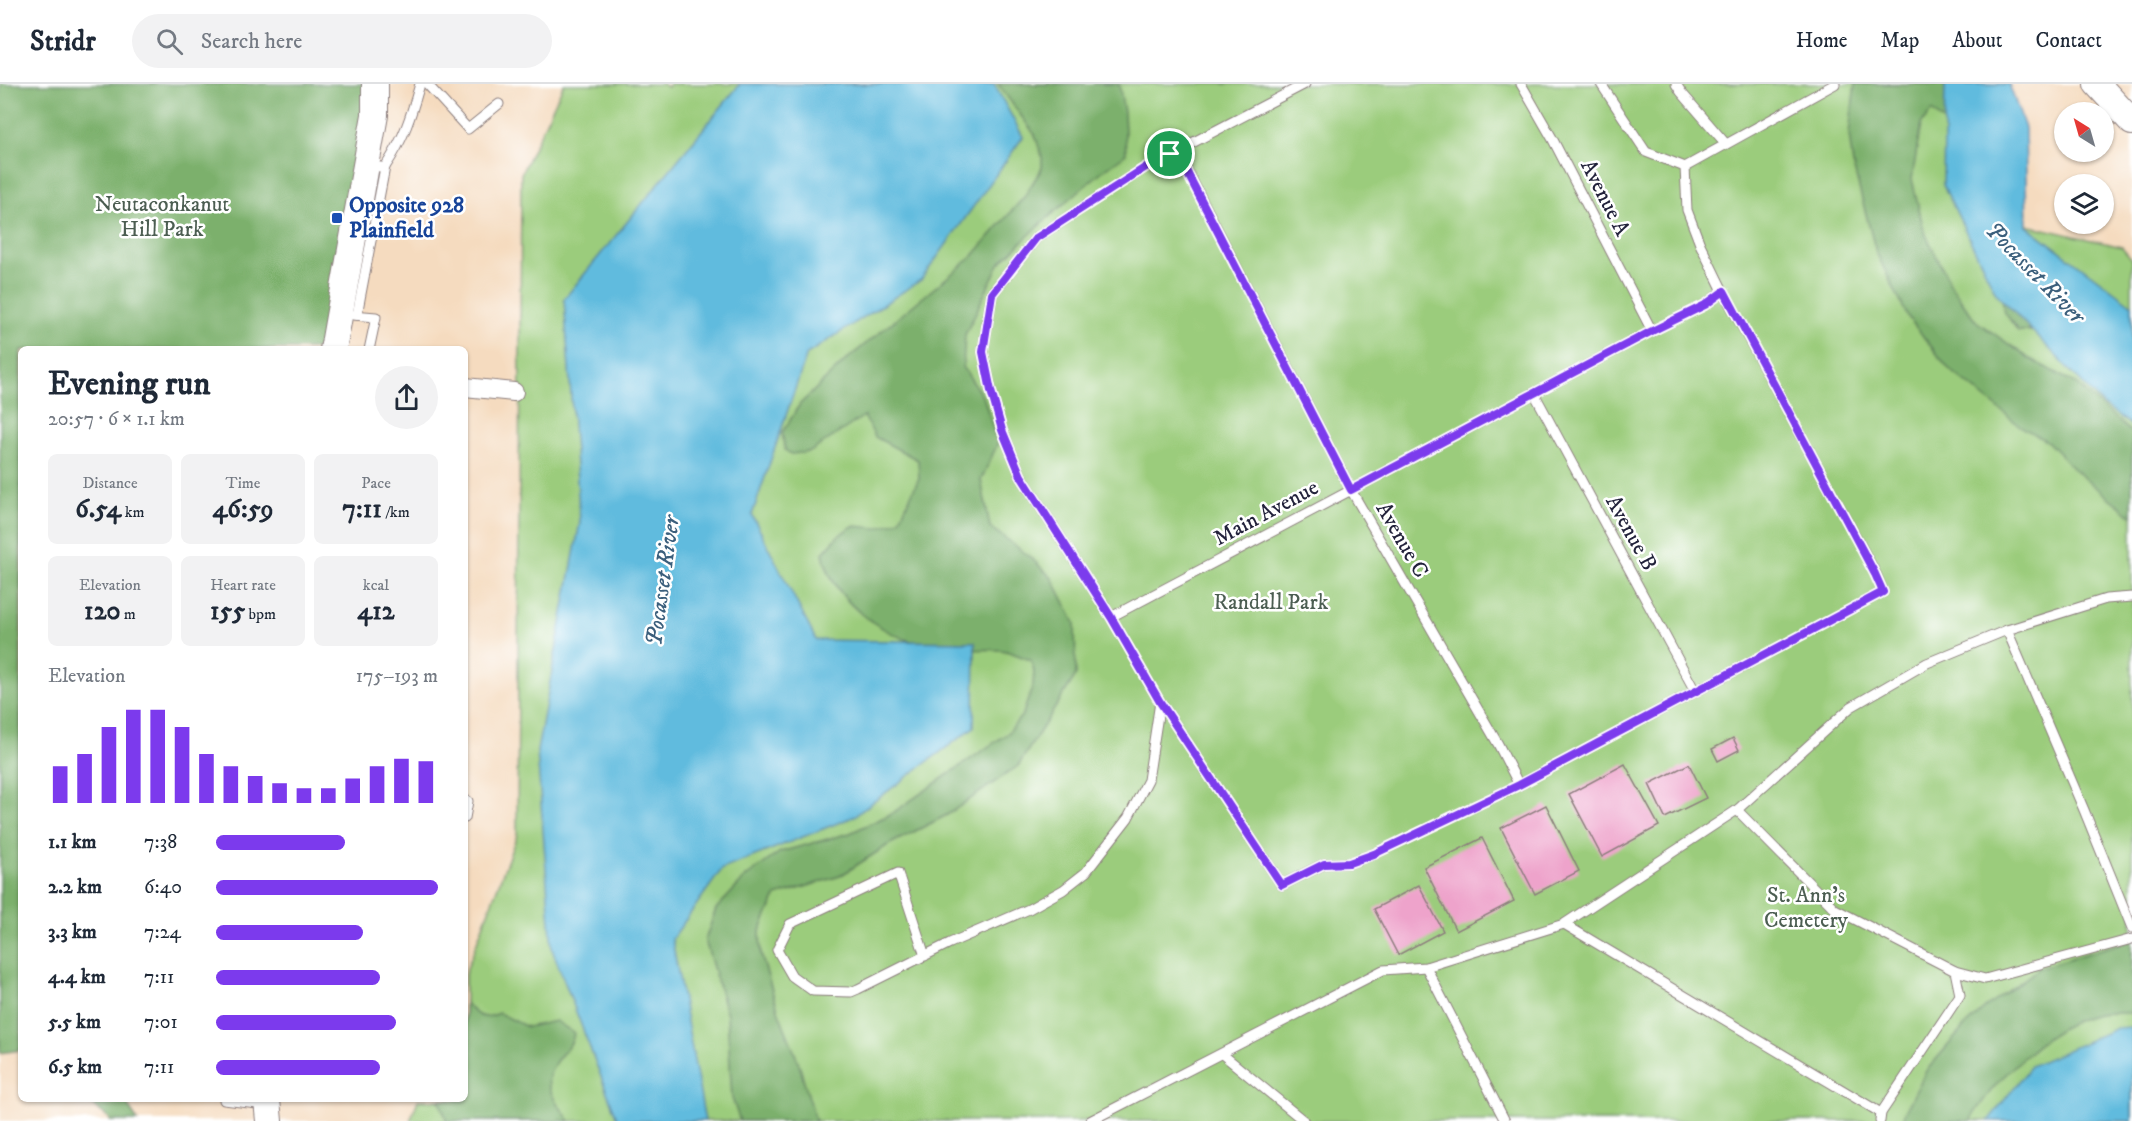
<!DOCTYPE html>
<html lang="en">
<head>
<meta charset="utf-8">
<style>
  :root { --surface:#fff; --page:#f2f2f3; --text:#1f2937; --muted:#747a83; --line:#e0e1e3; --accent:#7c3aed }
  body { margin:0; font-family:"IM FELL DW Pica",serif; background:var(--page); color:var(--text); height:100vh; display:flex; flex-direction:column; font-size:22px; white-space:nowrap }
  * { box-sizing:border-box; margin:0 }
  p { font-size:20px; color:var(--muted) }
  .icon { flex:none; width:33px; height:33px; fill:none; stroke:currentColor; stroke-width:2; stroke-linecap:round; stroke-linejoin:round }
  .map { position:relative; flex:1; overflow:hidden }
  .sheet { position:absolute; left:18px; top:262px; width:450px; height:756px; display:flex; flex-direction:column; background:var(--surface); border-radius:9px; box-shadow:0 2px 4px #0004 }
  .sheet>* { flex:none }
  .needle { width:39px; rotate:323deg }
  .tools { position:absolute; left:2054px; top:18px; display:grid; gap:12px }
  .tools a { display:grid; place-items:center; width:60px; height:60px; border-radius:50%; background:var(--surface); box-shadow:0 2px 4px #0004; font-size:30px }
  .pin { position:absolute; display:grid; place-items:center; width:51px; height:51px; color:#fff; margin:-26px; border:3px solid #fff; border-radius:50%; box-shadow:0 2px 6px #0007 }
  .round { display:grid; place-items:center; flex:none; width:63px; height:63px; border-radius:32px; background:var(--page) }
  .overview { display:flex; align-items:center; justify-content:space-between; height:102px; padding:0 30px }
  h1 { font-size:33px; font-weight:700; line-height:45px }
  .figures { display:grid; grid-template-columns:repeat(3,1fr); gap:9px; height:102px; padding:6px 30px }
  .figures div { display:grid; align-content:center; border-radius:9px; background:var(--page); text-align:center }
  .figures b { font-size:26px; font-weight:700 }
  .figures small { font-size:16px; font-weight:400 }
  .figures p { font-size:16px }
  .chart { height:168px; padding:12px 30px }
  .chart p { display:flex; justify-content:space-between }
  .chart svg { width:100%; height:108px; margin-top:6px; stroke:var(--accent); stroke-width:6 }
  ul { padding:0 30px; list-style:none; font-size:20px }
  li { display:grid; grid-template-columns:96px 72px 1fr; align-items:center; height:45px }
  li i { height:15px; border-radius:8px; background:var(--accent) }
  header { display:flex; align-items:center; gap:36px; box-sizing:border-box; height:84px; padding:0 30px; background:var(--surface); border-bottom:2px solid var(--line) }
  header strong { font-size:28px }
  nav { display:flex; gap:33px; margin-inline-start:auto; font-size:21px }
  .search { width:420px; height:54px; background:var(--page); display:flex; align-items:center; gap:15px; box-sizing:border-box; padding:0 21px; border-radius:33px; color:var(--muted); font-size:22px }
  .map>svg:first-child { display:block }
  .green { fill:#9bcc7c; stroke:#5e775c; stroke-width:1.5 }
  .forest { fill:#7cb06c; stroke:#4f6954; stroke-width:1.5 }
  .water { fill:#61bbde; stroke:#426e8c; stroke-width:1.5 }
  .building { fill:#eea3cb }
  .lines { fill:none; stroke-linecap:round; stroke-linejoin:round }
  .service-casing { stroke:#8c7e7d; stroke-width:11 }
  .minor-casing { stroke:#8c7e7d; stroke-width:20 }
  .secondary-casing { stroke:#8c7e7d; stroke-width:28 }
  .service { stroke:#fff; stroke-width:9 }
  .minor { stroke:#fff; stroke-width:18 }
  .secondary { stroke:#fff; stroke-width:26 }
  .route-casing { stroke:#fff; stroke-width:12 }
  .route { stroke:#7c3aed; stroke-width:8 }
  .transit-dot { fill:#1a4fb4; stroke:#fff; stroke-width:2 }
  .labels { text-anchor:middle; dominant-baseline:central; stroke-width:5; stroke-linejoin:round; paint-order:stroke }
  .street-label { font-size:22px; fill:#22223b; stroke:#fff }
  .park-label { font-size:22px; fill:#4c5e52; stroke:#fff }
  .transit-label { font-size:22px; font-weight:bold; fill:#164399; stroke:#fff; text-anchor:start }
  .water-label { font-size:24px; font-style:italic; fill:#3b5f7c; stroke:#fff }
</style>
</head>
<body>
<header>
<strong>Stridr</strong>
<div class="search"><svg class="icon" aria-label="search" viewBox="0 0 24 24"><circle cx="10" cy="10" r="6"/><path d="M15 15l6 6"/></svg>Search here</div>
<nav><a>Home</a><a>Map</a><a>About</a><a>Contact</a></nav>
</header>
<div class="map">
<svg width="2132" height="1037" viewBox="0 0 2132 1037">
  <rect width="100%" height="100%" fill="#fff"/>
  <filter id="ink" filterUnits="userSpaceOnUse"><feTurbulence type="fractalNoise" baseFrequency=".0167" numOctaves="2"/><feDisplacementMap in="SourceGraphic" scale="12" xChannelSelector="R" yChannelSelector="G"/><feConvolveMatrix kernelMatrix="1 2 1 2 8 2 1 2 1" color-interpolation-filters="sRGB"/></filter>
  <filter id="wash" filterUnits="userSpaceOnUse"><feTurbulence type="fractalNoise" baseFrequency=".008" numOctaves="4" result="noise"/><feDisplacementMap in="SourceGraphic" scale="24" xChannelSelector="R" yChannelSelector="G"/><feGaussianBlur stdDeviation="1.35" result="paint"/><feColorMatrix in="noise" values="0 0 0 0 0 0 0 0 0 0 0 0 0 0 0 0 0 1.4 0 .05"/><feComposite in="paint" operator="in"/></filter>
  <g filter="url(#wash)">
    <rect width="100%" height="100%" fill="#f5dbbf"/>
    <polygon class="green" points="564,0 662,0 668,3 670,0 2005,0 2027,141 2122,163 2132,175 2132,1037 410,1037 418,1016 465,1016 465,890 517,751 521,90"/>
    <g class="forest">
      <polygon points="0,0 375,0 333,265 21,266 21,966 0,969"/>
      <path d="M998 0H1119L1124 28 1126 70 1100 89 1043 138 999 180 965 251 963 283 984 315 998 359 981 396 990 443 1029 472 1052 494 1075 539 1076 591 1018 682 947 731 888 761 840 792 776 812 760 847 761 870 779 929 798 977 816 1037H740L732 1014 727 931 705 856 716 825 746 793 780 768 850 749 891 730 1008 649 1023 630 1033 601 1034 587 1031 576C1021 573 1010 567 1000 566 982 564 963 568 945 565 893 559 833 523 823 469L838 452 853 442 877 444 899 437 919 394 918 376 875 353 864 332 810 368 791 370 785 366 782 349 800 320 846 276 971 174 1024 113 1042 84V73L1035 51Z"/>
      <polygon points="1855,0 2001,0 2017,133 2040,236 2031,247 2018,247 2005,229 1968,61 1932,27 1921,40 1912,95 1924,147 1952,203 1976,237 2030,275 2075,299 2132,349 2132,432 2080,391 2048,358 2020,342 1948,284 1908,233 1876,168 1853,81 1849,50"/>
      <path d="M2132 856V929C2117 929 2101 928 2086 933 2045 946 1991 1000 1970 1037H1903L1904 1030 1926 987 1964 943 1985 924 2041 883Z"/>
      <path d="M465 918C477 932 481 937 499 929L527 943 556 937 574 949C573 959 568 963 562 970 537 999 551 1010 570 1037H445L446 1034 439 1016H465Z"/>
      <polygon points="86,1016 129,1016 128,1022 138,1037 110,1037 109,1034"/>
    </g>
    <g class="water">
      <polygon points="740,0 994,0 1023,53 921,196 807,270 752,431 816,556 975,558 974,643 853,733 722,785 672,855 705,1037 618,1037 552,865 537,667 580,438 564,215"/>
      <polygon points="1945,0 2009,0 2025,44 2027,142 2132,221 2132,342 2103,321 1996,209 1943,101"/>
      <polygon points="2132,943 2132,1037 1988,1037 2031,982 2117,944"/>
    </g>
    <g id="blocks">
      <g class="building">
        <polygon points="1733,654 1739,666 1718,677 1712,665"/>
        <polygon points="1625,680 1659,742 1602,773 1569,710"/>
        <polygon points="1689,680 1706,714 1665,734 1649,700"/>
        <polygon points="1546,721 1579,787 1535,810 1501,744"/>
        <polygon points="1482,754 1514,817 1456,847 1424,783"/>
        <polygon points="1419,801 1443,847 1398,871 1374,825"/>
      </g>
    </g>
  </g>
  <g filter="url(#ink)">
    <use href="#blocks" fill-opacity="0" stroke="#8c7e7d" stroke-width="1.5"/>
    <g class="lines">
      <g class="service-casing">
        <g id="service">
          <polyline points="427,0 468,45 499,20"/>
          <polyline points="1305,0 1146,83 1036,154 992,210 983,268 991,307 1002,346 1021,392 1111,533 1160,618 1282,801 1324,780 1349,779 1374,770 1519,701 1883,508 1876,490 1723,207 1700,160 1687,126 1685,83 1835,0"/>
          <polyline points="1521,0 1552,54 1652,247"/>
          <polyline points="1601,0 1646,68 1685,83"/>
          <polyline points="1676,0 1681,8 1726,60"/>
          <polyline points="1177,67 1351,406 1498,660 1519,701"/>
          <path d="M380 83H385C404 55 411 32 420 0"/>
          <polyline points="353,231 376,233 369,266"/>
          <polyline points="357,231 385,83"/>
          <polyline points="1534,309 1695,607"/>
          <polyline points="1111,533 1652,247 1705,221 1723,207"/>
          <polyline points="2007,546 2084,726 2132,844"/>
          <polyline points="465,717 468,717 465,734"/>
          <polyline points="1737,726 1835,825 1955,887 1960,911 1881,1029 1880,1037"/>
          <polyline points="1564,840 1881,1029"/>
          <polyline points="925,872 898,789 790,840 777,866 792,892 813,907 851,908 858,905 950,859 1029,825 1063,806 1086,788 1128,734 1148,696 1160,618"/>
          <polyline points="1426,883 1505,1037"/>
          <polyline points="1955,887 1985,895 2132,855"/>
          <polyline points="1222,970 1304,1037"/>
          <polyline points="224,1016 265,1021"/>
          <polyline points="1090,1037 1383,886 1426,883 1564,840 1737,726 1851,623 1927,579 2007,546 2106,515 2132,513"/>
        </g>
      </g>
      <g class="minor-casing">
        <polyline id="minor" points="465,303 514,308"/>
      </g>
      <g class="secondary-casing">
        <g id="secondary">
          <polyline points="2097,0 2132,38"/>
          <polyline points="333,266 375,31 375,0"/>
          <polyline points="267,1016 269,1037"/>
        </g>
      </g>
      <use href="#service" class="service"/>
      <use href="#minor" class="minor"/>
      <use href="#secondary" class="secondary"/>
    </g>
  </g>
  <g class="lines" filter="url(#ink)">
    <g class="route-casing">
      <polygon id="route" points="1176,67 1351,406 1652,247 1705,221 1724,207 1875,490 1883,508 1519,701 1374,770 1349,779 1324,780 1282,801 1160,618 1111,533 1021,392 1002,346 991,307 983,268 992,210 1036,154 1146,83"/>
    </g>
    <use href="#route" class="route"/>
  </g>
  <rect class="transit-dot" x="331" y="128" width="12" height="12" rx="3"/>
  <g class="labels">
    <g class="street-label">
      <text transform="translate(1605 114) rotate(63)">Avenue A</text>
      <text transform="translate(1266 429) rotate(-28)">Main Avenue</text>
      <text transform="translate(1631 449) rotate(61)">Avenue B</text>
      <text transform="translate(1402 456) rotate(60)">Avenue C</text>
    </g>
    <g class="park-label">
      <text x="162" y="120">Neutaconkanut<tspan x="162" dy="25">Hill Park</tspan></text>
      <text x="1271" y="518">Randall Park</text>
      <text x="1806" y="811">St. Ann's<tspan x="1806" dy="25">Cemetery</tspan></text>
    </g>
    <g class="transit-label">
      <text x="349" y="121">Opposite 928<tspan x="349" dy="25">Plainfield</tspan></text>
    </g>
    <g class="water-label">
      <text transform="translate(2035 189) rotate(46)">Pocasset River</text>
      <text transform="translate(663 497) rotate(-82)">Pocasset River</text>
    </g>
  </g>
</svg>
<div class="tools">
<a><svg class="needle" viewBox="-14 -14 28 28"><path d="M0-13l5 13h-10z" fill="#e53935"/><path d="M0 13l5-13h-10z" fill="#747a83"/></svg></a>
<a><svg class="icon" aria-label="layers" viewBox="0 0 24 24"><path d="M12 4l9 5-9 5-9-5zM3 14l9 5 9-5"/></svg></a>
</div>
<div class="pin" style="left:1170px;top:70px;background:#1e9e55"><svg class="icon" aria-label="arrive" viewBox="0 0 24 24"><path d="M6 21V4h12l-3 4 3 4H6"/></svg></div>
<section class="sheet">
<div class="overview"><div><h1>Evening run</h1><p>20:57 · 6 × 1.1 km</p></div><a class="round"><svg class="icon" aria-label="share" viewBox="0 0 24 24"><path d="M12 15V3M7 8l5-5 5 5M5 13v7h14v-7"/></svg></a></div>
<div class="figures">
<div><p>Distance</p><b>6.54<small> km</small></b></div>
<div><p>Time</p><b>46:59</b></div>
<div><p>Pace</p><b>7:11<small> /km</small></b></div>
</div>
<div class="figures">
<div><p>Elevation</p><b>120<small> m</small></b></div>
<div><p>Heart rate</p><b>155<small> bpm</small></b></div>
<div><p>kcal</p><b>412</b></div>
</div>
<div class="chart"><p><span>Elevation</span>175–193 m</p>
<svg viewBox="0 0 160 44" preserveAspectRatio="none"><path d="M5 44V29M15 44V24M25 44V13M35 44V6M45 44V6M55 44V13M65 44V24M75 44V29M85 44V33M95 44V36M105 44V38M115 44V38M125 44V34M135 44V29M145 44V26M155 44V27"/></svg>
</div>
<ul>
<li><b>1.1 km</b>7:38<i style="width:58%"></i></li>
<li><b>2.2 km</b>6:40<i style="width:100%"></i></li>
<li><b>3.3 km</b>7:24<i style="width:66%"></i></li>
<li><b>4.4 km</b>7:11<i style="width:74%"></i></li>
<li><b>5.5 km</b>7:01<i style="width:81%"></i></li>
<li><b>6.5 km</b>7:11<i style="width:74%"></i></li>
</ul>
</section>
</div>
</body>
</html>
